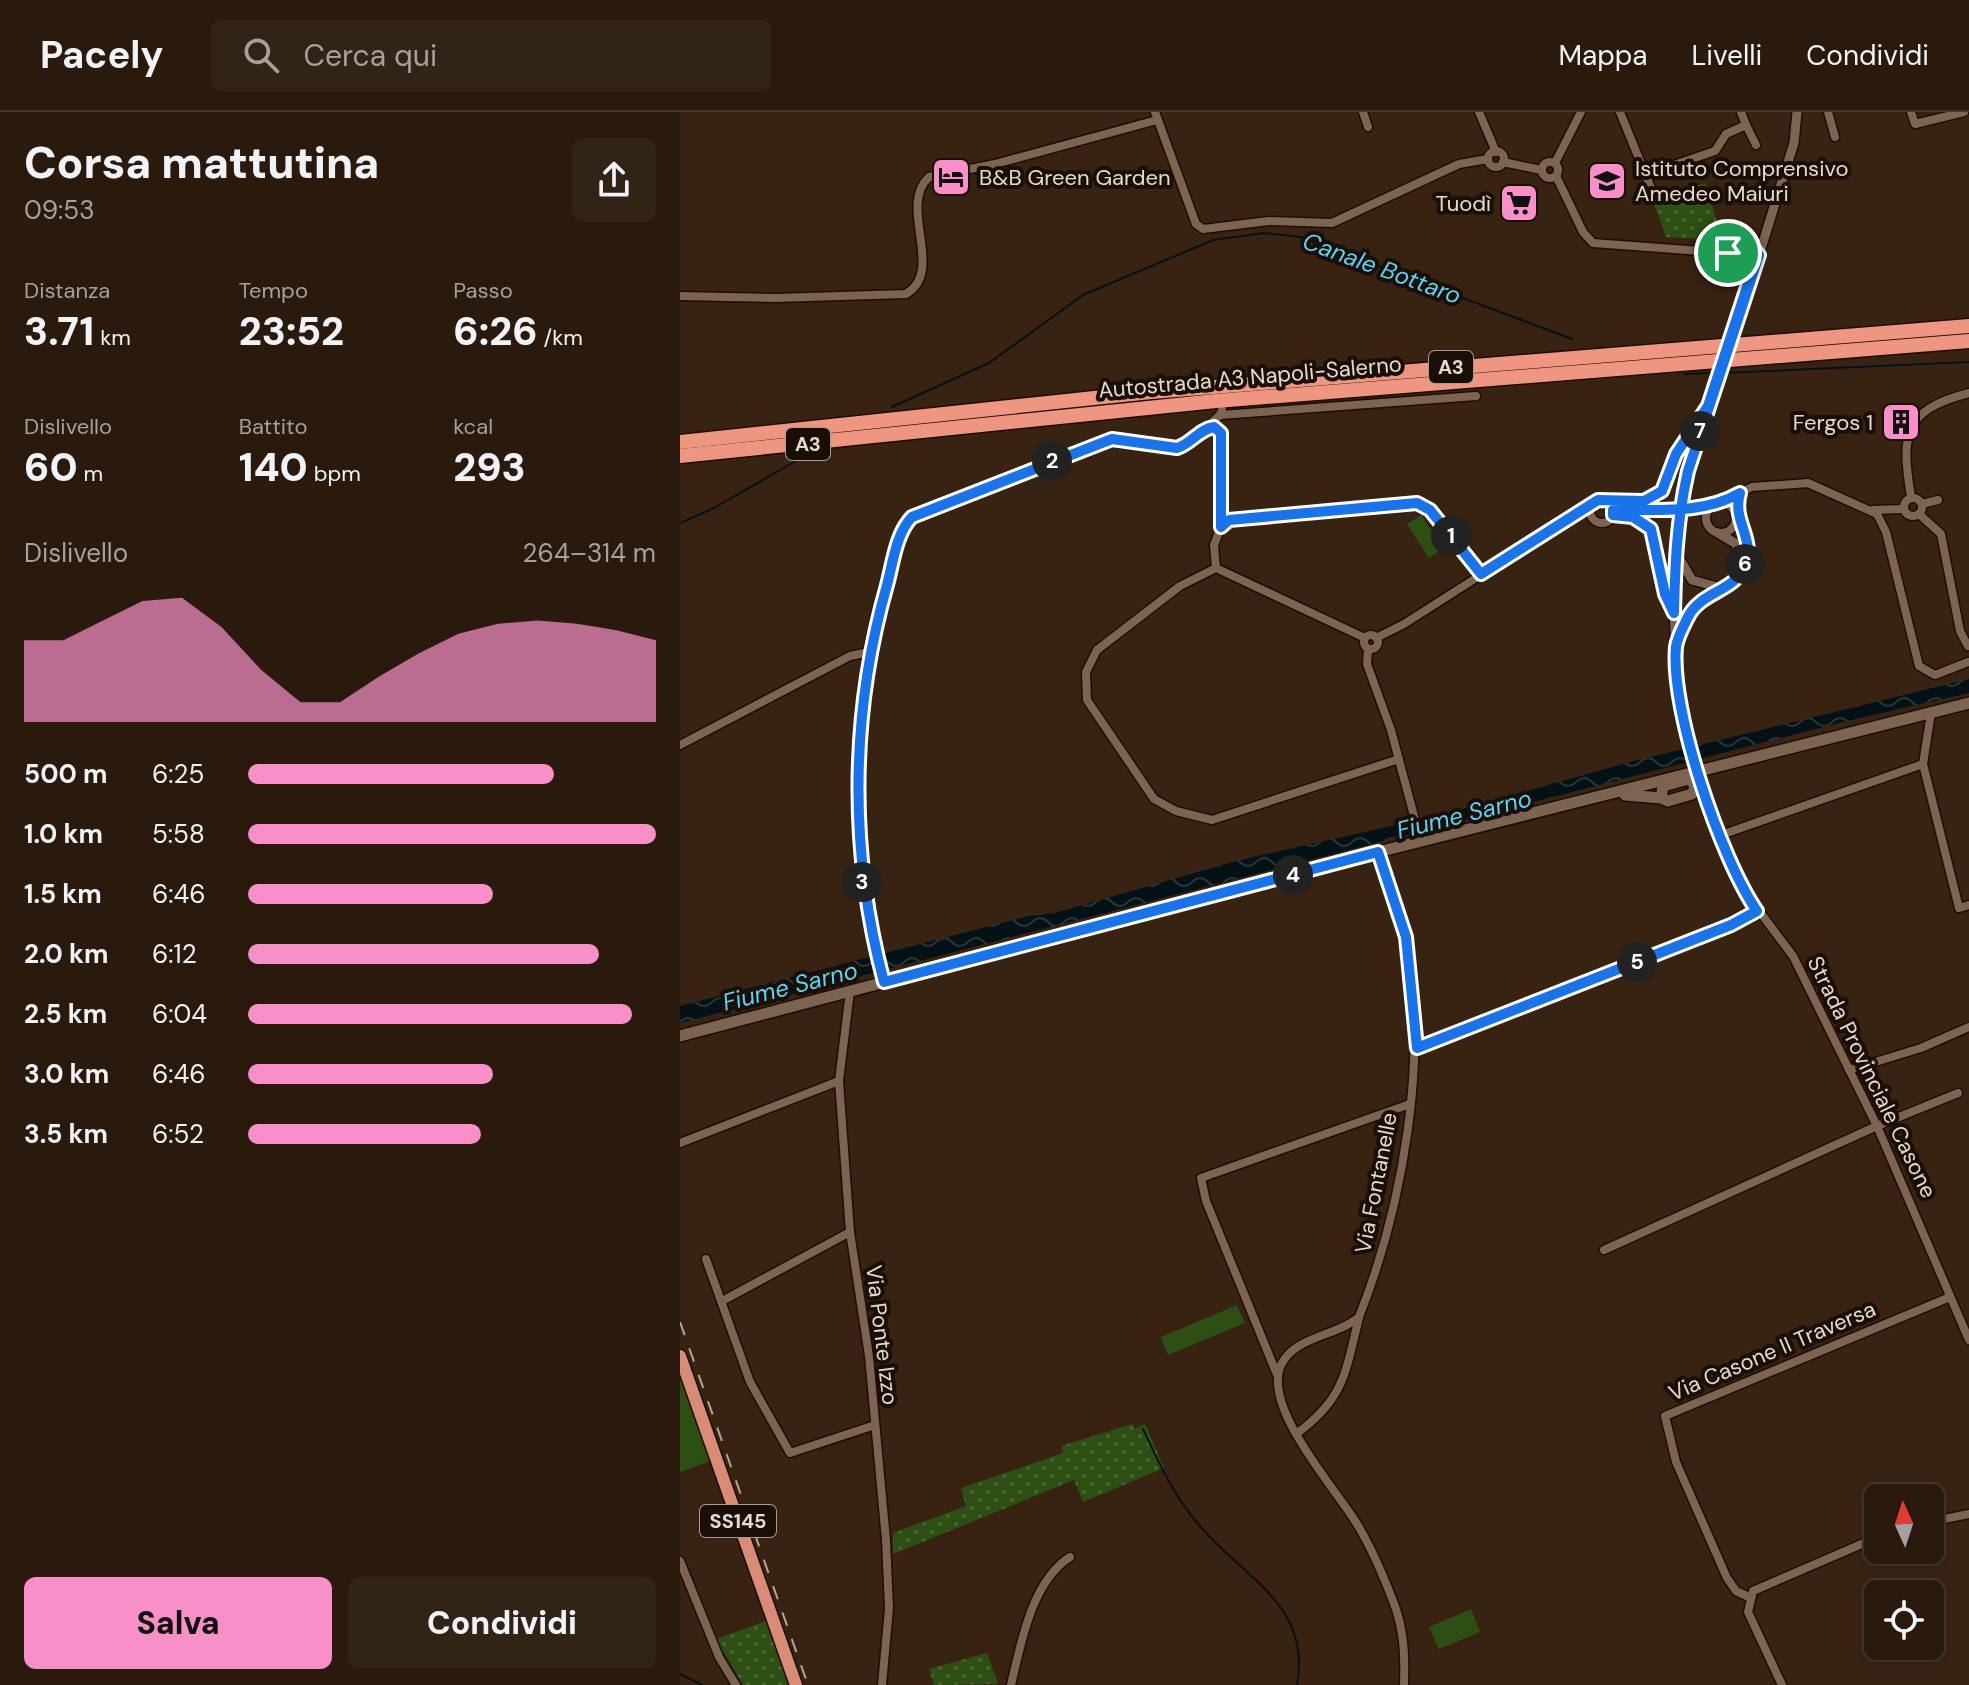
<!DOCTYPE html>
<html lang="it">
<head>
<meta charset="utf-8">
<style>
  :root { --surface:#2a1a0e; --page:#322317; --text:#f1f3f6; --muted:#a5a19e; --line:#46382e; --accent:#f98fc9 }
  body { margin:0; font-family:"DM Sans",sans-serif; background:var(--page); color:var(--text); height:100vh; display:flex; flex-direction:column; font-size:30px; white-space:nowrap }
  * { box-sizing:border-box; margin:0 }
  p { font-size:26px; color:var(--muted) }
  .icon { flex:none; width:44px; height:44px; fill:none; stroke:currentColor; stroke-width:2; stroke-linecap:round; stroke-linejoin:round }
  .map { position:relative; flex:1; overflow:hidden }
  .details { display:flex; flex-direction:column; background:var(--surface); width:680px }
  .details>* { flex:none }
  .needle { width:52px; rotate:357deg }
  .tools { position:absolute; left:1184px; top:1372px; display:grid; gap:16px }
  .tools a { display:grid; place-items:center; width:80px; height:80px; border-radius:12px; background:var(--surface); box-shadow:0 2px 6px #0004,0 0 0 2px var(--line); font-size:40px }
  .pin { position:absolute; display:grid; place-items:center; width:68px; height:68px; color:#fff; margin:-34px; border:4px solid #fff; border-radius:50%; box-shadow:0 2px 8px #0007 }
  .km { position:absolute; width:40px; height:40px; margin:-20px; border-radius:50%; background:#222; color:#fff; font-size:22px; line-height:40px; text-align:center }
  .round { display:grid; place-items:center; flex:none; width:84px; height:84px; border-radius:12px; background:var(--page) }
  .headline { display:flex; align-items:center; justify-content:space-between; height:136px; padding:0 24px }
  h1 { font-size:44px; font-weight:800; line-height:60px }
  .stats { display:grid; grid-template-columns:repeat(3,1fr); gap:12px; height:136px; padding:8px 24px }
  .stats div { display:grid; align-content:center }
  .stats b { font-size:40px; font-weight:800 }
  .stats small { font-size:22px; font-weight:400 }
  .stats p { font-size:22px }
  .chart { height:224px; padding:16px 24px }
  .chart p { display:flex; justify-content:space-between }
  .chart svg { width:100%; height:144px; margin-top:8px; fill:var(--accent); opacity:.7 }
  .cta { display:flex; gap:16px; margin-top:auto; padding:16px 24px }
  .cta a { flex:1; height:92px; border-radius:12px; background:var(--accent); color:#111; font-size:32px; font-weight:800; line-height:92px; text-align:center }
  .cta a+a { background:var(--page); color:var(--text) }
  ul { padding:0 24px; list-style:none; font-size:26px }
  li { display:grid; grid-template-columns:128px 96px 1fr; align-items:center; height:60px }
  li i { height:20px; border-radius:10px; background:var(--accent) }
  header { display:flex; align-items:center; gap:48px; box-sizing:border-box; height:112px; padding:0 40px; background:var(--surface); border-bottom:2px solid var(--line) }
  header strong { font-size:38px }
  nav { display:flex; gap:44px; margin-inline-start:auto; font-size:28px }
  .search { width:560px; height:72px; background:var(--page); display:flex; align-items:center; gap:20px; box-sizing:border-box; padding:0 28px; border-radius:12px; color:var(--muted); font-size:30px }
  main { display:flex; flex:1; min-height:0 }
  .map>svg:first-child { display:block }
  .grass { fill:url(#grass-dots) }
  .garden { fill:#2d4f14 }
  .water { fill:url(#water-waves) }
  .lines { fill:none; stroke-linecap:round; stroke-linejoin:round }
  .stream { stroke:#041217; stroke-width:2 }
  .minor-casing { stroke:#1f0c00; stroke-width:11 }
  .tertiary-casing { stroke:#1f0c00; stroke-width:12 }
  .secondary-casing { stroke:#1f0c00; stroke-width:14 }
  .trunk-casing { stroke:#1f0c00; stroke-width:15 }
  .motorway-casing { stroke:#1f0c00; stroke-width:17 }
  .minor { stroke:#7d6452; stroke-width:8 }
  .tertiary { stroke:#7d6452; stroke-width:9 }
  .secondary { stroke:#7d6452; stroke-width:11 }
  .trunk { stroke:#d88c78; stroke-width:12 }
  .motorway { stroke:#ef9682; stroke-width:14 }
  .rail { stroke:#b5a499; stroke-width:2; stroke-dasharray:14 14; stroke-linecap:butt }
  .tertiary-bridge-casing { stroke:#1f0c00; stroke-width:12; stroke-linecap:butt }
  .tertiary-bridge { stroke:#7d6452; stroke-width:9 }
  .route-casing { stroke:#fff; stroke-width:16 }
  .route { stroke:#1a73e8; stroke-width:10 }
  .labels { text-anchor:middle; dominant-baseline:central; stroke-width:8; stroke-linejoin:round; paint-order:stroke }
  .shield { fill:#190f08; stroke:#aa9c93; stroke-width:2 }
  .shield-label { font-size:20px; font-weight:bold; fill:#e8d9cf }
  .poi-label { font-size:22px; fill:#e8d9cf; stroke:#190f08; text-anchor:start }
  .street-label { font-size:22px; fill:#e8d9cf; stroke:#190f08 }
  .water-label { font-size:24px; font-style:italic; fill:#5dd2f5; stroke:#190f08 }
</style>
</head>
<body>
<header>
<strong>Pacely</strong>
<div class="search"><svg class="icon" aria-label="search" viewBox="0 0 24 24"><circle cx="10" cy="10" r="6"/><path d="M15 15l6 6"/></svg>Cerca qui</div>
<nav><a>Mappa</a><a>Livelli</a><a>Condividi</a></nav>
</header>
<main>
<section class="details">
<div class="headline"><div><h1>Corsa mattutina</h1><p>09:53</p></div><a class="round"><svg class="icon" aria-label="share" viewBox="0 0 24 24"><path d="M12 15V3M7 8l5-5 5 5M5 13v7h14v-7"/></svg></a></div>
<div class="stats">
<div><p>Distanza</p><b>3.71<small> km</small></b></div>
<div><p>Tempo</p><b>23:52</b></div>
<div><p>Passo</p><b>6:26<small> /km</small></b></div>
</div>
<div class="stats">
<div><p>Dislivello</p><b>60<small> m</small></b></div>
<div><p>Battito</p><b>140<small> bpm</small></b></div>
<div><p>kcal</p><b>293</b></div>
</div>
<div class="chart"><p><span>Dislivello</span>264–314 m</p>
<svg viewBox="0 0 160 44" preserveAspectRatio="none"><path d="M0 44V19L10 19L20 13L30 7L40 6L50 15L60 28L70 38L80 38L90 30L100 23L110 17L120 14L130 13L140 14L150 16L160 19V44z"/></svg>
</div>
<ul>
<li><b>500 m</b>6:25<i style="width:75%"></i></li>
<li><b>1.0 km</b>5:58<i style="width:100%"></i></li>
<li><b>1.5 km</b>6:46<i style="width:60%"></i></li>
<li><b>2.0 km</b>6:12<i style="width:86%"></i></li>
<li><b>2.5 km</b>6:04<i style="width:94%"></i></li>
<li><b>3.0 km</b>6:46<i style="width:60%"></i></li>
<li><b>3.5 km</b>6:52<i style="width:57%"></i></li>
</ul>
<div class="cta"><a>Salva</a><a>Condividi</a></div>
</section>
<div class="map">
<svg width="1289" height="1573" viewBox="0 0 1289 1573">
  <defs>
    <pattern id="grass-dots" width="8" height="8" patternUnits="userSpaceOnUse" patternTransform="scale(2)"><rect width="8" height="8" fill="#2d4f14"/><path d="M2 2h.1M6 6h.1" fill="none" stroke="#4b6835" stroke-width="1.8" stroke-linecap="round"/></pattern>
    <pattern id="water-waves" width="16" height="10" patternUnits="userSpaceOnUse" patternTransform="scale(2)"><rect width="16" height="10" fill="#041217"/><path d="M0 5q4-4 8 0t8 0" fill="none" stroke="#293438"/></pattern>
  </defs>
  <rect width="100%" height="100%" fill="#382313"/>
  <g class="grass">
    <polygon points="1025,71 1043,128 986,125 972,86"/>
    <polygon points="453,1312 454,1317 465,1312 484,1356 403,1390 394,1368 213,1442 213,1421 286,1394 281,1376 383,1341 381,1334"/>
    <polygon points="86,1509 110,1573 63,1573 36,1527"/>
    <polygon points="307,1541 318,1572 254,1573 249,1557"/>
  </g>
  <g class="garden">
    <polygon points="741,403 763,436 749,446 727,412"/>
    <polygon points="557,1193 565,1211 488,1243 481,1225"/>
    <polygon points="0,1265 30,1349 0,1360"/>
    <polygon points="791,1497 800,1520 759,1537 749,1515"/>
  </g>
  <polygon class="water" points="1289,567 1289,581 1163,610 0,911 0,894 349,804 375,801 556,749 764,702 950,650"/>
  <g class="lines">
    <g class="stream">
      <polyline points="1042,261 1289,250"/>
      <polyline points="1005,262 1036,261"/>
      <polyline points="212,295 309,251 403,183 533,128 584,121 621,125 892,227"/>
      <polyline points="0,411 34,396 128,342"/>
      <path d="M463 1317C479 1351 494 1384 519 1413 563 1466 632 1492 617 1573"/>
      <polyline points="0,1562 22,1573"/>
    </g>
    <g class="minor-casing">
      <g id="minor">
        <polyline points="475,0 516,112 523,117 589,109 652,111 779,52 808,47"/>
        <polyline points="683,0 688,15"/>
        <polyline points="799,0 816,40"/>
        <polyline points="940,0 973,81"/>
        <polyline points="1148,0 1155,25"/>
        <polyline points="1231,0 1235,12 1284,0"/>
        <polyline points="1066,13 1076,33"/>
        <circle cx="816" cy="47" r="8"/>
        <circle cx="870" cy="58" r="8"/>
        <polyline points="823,50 861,58"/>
        <polyline points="875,51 901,0"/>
        <polyline points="988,55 1035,39 1046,22 1066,13 1061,0"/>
        <polyline points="876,64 903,120 913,131 1048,141 1065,146"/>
        <polyline points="1049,141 1066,137"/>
        <path d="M0 184 95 186 226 182C266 159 217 94 249 65L315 52 477 8"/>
        <polyline points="540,303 796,284"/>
        <polyline points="527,316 534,315 541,321 541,415 534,433 536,456"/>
        <path d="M1231 385C1221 324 1222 298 1289 281"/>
        <circle cx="1233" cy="395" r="9"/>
        <circle cx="922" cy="399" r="12"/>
        <circle cx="1041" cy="406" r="15"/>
        <polyline points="1038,391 1072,375 1128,371 1197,402 1206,420 1239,554 1255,563 1288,550"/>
        <polyline points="1242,392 1258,388"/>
        <polyline points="933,398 1009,397 1034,392"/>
        <polyline points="1193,398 1224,397"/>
        <polyline points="1239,402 1261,422 1280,519 1288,534"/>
        <polyline points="541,415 549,408 737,391 750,398 801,462"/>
        <circle cx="691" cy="530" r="7"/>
        <polyline points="685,526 536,456 500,474 417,538 406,560 407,588 474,687 496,699 532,708 719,647"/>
        <polyline points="696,526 724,512 912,392"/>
        <polyline points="688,537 687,552 711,618 741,730"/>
        <polyline points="0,633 170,544 189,540"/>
        <polyline points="1243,652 1279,796 1289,793"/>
        <polyline points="1015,668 1021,670 1064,779 1113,844 1197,1014 1289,1228"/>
        <polyline points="1041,723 1243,652 1251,601"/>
        <path d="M698 740C708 769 720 798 726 828 749 945 723 1094 679 1205 657 1224 617 1224 602 1251 579 1293 657 1378 677 1412 691 1435 703 1463 713 1489 724 1516 725 1544 724 1573"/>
        <path d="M204 870C165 723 166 553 226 410L264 390 432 327 497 336 507 333 540 303 542 298"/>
        <polyline points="170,879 159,969 170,1120 189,1244 206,1428 209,1496 202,1573"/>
        <polyline points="737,936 1051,813 1077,799"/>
        <polyline points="1169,958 1241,936 1289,915"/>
        <polyline points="0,1031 159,969"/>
        <polyline points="924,1138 1197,1014 1278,981"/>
        <polyline points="26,1147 70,1270 110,1341 195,1313"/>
        <polyline points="44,1188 170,1120"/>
        <polyline points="598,1265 526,1089 521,1066 730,992"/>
        <path d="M616 1322C665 1286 665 1261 679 1206"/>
        <polyline points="1250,1410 1289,1402"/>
        <polyline points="0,1449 39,1545 56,1573"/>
        <polyline points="1069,1485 1056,1479 1047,1466 996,1350 985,1304 1270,1185"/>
        <path d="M331 1573C341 1531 352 1469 390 1445"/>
        <polyline points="1102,1573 1068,1500 1073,1479 1198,1425"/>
      </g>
    </g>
    <g class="tertiary-casing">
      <g id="tertiary">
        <circle cx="1071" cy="142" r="8"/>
        <polyline points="1079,143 1114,31 1117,0"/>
        <polyline points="1054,214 1079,145"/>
        <polyline points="1001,388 1026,301"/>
        <polyline points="929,390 975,386 982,379 996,342 1028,294"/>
        <polyline points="933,403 953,405 971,417 985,482 993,500"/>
        <polyline points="998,407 994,501 998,575 1021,670"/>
        <polyline points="1038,421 1055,431 1064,451"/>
        <polyline points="997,442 1012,468 1041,476"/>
        <polyline points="997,530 1017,490 1055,469 1062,460 1068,435 1057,403"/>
      </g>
    </g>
    <g class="secondary-casing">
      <g id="secondary">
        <polygon points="1009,667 1016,674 1012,682 988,689 981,686 983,674"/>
        <polyline points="945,683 981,686"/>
        <polyline points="0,924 698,740 1289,591"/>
      </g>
    </g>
    <g class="trunk-casing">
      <polyline id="trunk" points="0,1244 116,1573"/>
    </g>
    <g class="motorway-casing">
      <g id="motorway">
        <polyline points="0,330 471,280 1289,214"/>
        <polyline points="0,344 536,289 1289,229"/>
      </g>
    </g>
    <use href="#minor" class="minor"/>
    <use href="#tertiary" class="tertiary"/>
    <use href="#secondary" class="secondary"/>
    <use href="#trunk" class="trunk"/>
    <use href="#motorway" class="motorway"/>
    <polyline class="rail" points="0,1210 128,1573"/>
    <g class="tertiary-bridge-casing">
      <g id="tertiary-bridge">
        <polyline points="1028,294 1054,214"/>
        <polyline points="998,407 1001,388"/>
      </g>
    </g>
    <use href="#tertiary-bridge" class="tertiary-bridge"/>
  </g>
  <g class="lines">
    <g class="route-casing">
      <path id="route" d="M1048 141 1065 146 1069 169 1028 294 996 342 982 379 964 389 918 388 801 462 750 398 737 391 549 408 541 415V321L534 315C519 317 511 332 497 336L432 327 232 405C216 421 213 451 207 473 170 603 169 739 204 870L698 740 726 825 737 936 1051 813 1077 799C1041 747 990 598 996 535 997 526 1003 515 1007 507 1020 478 1056 481 1066 451 1074 424 1052 409 1060 381 1022 403 975 397 933 398V403L953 405 971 417 985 482 994 501C995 453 997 407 1008 359L1079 143 1072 135 1048 141"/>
    </g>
    <use href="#route" class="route"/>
  </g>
  <defs>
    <g id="hotel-square" transform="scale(2)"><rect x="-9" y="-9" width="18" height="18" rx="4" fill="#f98fc9" stroke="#190f08"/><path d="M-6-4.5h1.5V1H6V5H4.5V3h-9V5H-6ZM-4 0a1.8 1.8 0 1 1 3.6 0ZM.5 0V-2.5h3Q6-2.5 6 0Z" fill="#111"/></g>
    <g id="school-square" transform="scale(2)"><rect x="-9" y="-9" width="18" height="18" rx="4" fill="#f98fc9" stroke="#190f08"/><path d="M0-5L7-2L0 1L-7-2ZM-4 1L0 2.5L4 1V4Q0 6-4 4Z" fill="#111"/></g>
    <g id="supermarket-square" transform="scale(2)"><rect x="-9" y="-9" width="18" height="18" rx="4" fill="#f98fc9" stroke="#190f08"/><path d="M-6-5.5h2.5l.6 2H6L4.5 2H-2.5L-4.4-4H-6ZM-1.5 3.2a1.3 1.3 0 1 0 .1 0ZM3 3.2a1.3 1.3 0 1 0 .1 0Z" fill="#111"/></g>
    <g id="building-square" transform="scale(2)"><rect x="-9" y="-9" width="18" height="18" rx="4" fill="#f98fc9" stroke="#190f08"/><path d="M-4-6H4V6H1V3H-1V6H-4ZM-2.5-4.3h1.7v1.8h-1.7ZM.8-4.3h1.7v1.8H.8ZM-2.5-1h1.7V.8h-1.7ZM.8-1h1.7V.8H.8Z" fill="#111"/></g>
  </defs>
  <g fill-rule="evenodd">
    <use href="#hotel-square" x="271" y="65"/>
    <use href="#school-square" x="927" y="69"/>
    <use href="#supermarket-square" x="839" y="91"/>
    <use href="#building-square" x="1221" y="310"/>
  </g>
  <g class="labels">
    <g class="shield">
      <rect x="749" y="239" width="44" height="32" rx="6"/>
      <rect x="106" y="316" width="44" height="32" rx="6"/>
      <rect x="20" y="1393" width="76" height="32" rx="6"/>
    </g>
    <g class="shield-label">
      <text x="771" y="255">A3</text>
      <text x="128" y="332">A3</text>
      <text x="58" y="1409">SS145</text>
    </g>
    <g class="poi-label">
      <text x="955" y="56">Istituto Comprensivo<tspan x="955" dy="25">Amedeo Maiuri</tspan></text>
      <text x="299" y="65">B&amp;B Green Garden</text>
      <text x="811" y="91" text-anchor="end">Tuodì</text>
      <text x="1193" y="310" text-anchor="end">Fergos 1</text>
    </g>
    <g class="street-label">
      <text transform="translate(570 265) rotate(-5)">Autostrada A3 Napoli-Salerno</text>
      <text transform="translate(1192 965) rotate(64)">Strada Provinciale Casone</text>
      <text transform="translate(696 1071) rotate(-79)">Via Fontanelle</text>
      <text transform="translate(202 1223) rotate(83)">Via Ponte Izzo</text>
      <text transform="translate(1092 1239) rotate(-23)">Via Casone II Traversa</text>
    </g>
    <g class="water-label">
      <text transform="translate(702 156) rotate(20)">Canale Bottaro</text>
      <text transform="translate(784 702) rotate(-14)">Fiume Sarno</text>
      <text transform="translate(110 874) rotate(-14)">Fiume Sarno</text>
    </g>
  </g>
</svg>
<div class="tools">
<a><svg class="needle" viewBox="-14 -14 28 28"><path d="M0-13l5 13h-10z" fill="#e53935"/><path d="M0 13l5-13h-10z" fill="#a5a19e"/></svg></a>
<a><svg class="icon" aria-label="locate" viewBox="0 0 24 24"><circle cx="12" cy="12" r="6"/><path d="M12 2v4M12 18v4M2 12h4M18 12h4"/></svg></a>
</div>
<div class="pin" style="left:1048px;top:141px;background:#1e9e55"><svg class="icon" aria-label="arrive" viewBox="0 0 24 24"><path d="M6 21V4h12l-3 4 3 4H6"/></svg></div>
<b class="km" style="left:771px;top:424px">1</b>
<b class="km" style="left:372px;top:349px">2</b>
<b class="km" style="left:182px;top:770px">3</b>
<b class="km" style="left:613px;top:763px">4</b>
<b class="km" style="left:957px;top:850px">5</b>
<b class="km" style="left:1065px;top:452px">6</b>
<b class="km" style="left:1020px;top:319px">7</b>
</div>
</main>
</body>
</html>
